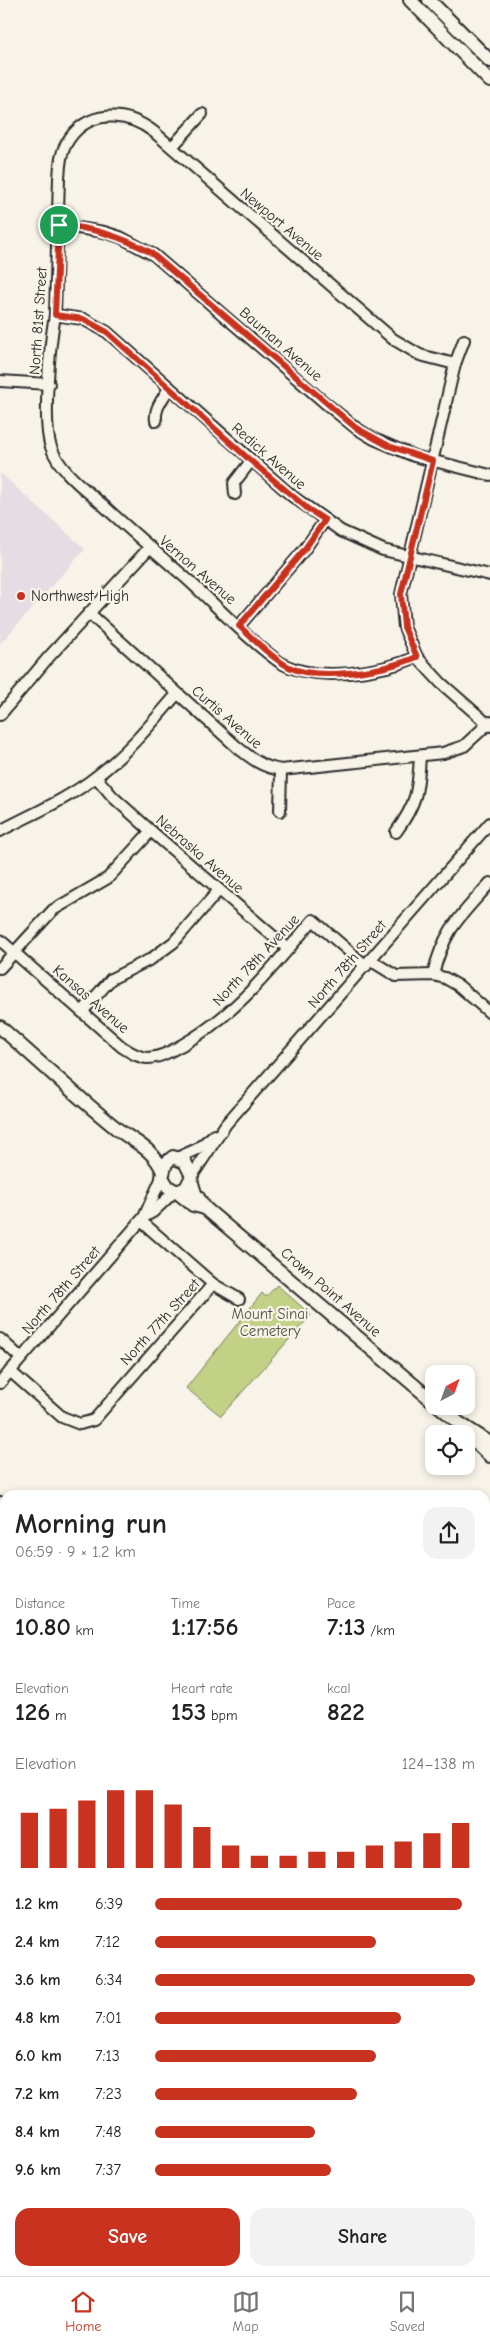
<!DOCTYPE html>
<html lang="en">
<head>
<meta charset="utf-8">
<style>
  :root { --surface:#fff; --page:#f2f2f2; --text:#222; --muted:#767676; --line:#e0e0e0; --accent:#c8321e }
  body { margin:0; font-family:"Comic Neue",sans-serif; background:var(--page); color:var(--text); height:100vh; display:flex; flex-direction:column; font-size:19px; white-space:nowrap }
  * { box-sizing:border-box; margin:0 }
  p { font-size:16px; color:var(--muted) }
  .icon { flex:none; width:28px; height:28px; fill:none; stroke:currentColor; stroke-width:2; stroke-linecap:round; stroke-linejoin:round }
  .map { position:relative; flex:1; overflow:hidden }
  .drawer { position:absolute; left:0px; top:1490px; width:490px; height:786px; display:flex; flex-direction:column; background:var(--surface); border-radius:15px 15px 0 0; box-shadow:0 2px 8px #0003 }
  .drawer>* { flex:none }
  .needle { width:32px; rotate:41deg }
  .buttons { position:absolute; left:425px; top:1365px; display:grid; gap:10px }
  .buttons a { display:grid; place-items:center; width:50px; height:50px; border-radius:10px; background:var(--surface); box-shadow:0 2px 8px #0003; font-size:25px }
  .pin { position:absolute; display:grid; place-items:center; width:42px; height:42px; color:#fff; margin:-21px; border:2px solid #fff; border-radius:50%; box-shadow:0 1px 5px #0007 }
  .round { display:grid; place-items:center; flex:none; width:52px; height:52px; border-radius:15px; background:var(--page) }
  .overview { display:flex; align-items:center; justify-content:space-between; height:85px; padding:0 15px }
  h1 { font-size:28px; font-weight:700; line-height:38px }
  .metrics { display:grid; grid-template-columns:repeat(3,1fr); gap:8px; height:85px; padding:5px 15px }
  .metrics div { display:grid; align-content:center }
  .metrics b { font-size:25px; font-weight:700 }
  .metrics small { font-size:14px; font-weight:400 }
  .metrics p { font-size:14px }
  .chart { height:140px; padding:10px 15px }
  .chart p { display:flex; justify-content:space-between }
  .chart svg { width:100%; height:90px; margin-top:5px; stroke:var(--accent); stroke-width:6 }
  .cta { display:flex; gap:10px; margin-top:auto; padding:10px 15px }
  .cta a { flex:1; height:58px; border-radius:15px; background:var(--accent); color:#fff; font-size:20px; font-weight:700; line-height:58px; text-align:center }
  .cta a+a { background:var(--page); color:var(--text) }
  ul { padding:0 15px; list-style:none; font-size:16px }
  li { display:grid; grid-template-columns:80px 60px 1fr; align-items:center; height:38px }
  li i { height:12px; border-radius:6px; background:var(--accent) }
  .dock { display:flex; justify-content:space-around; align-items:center; height:70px; border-top:1px solid var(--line); background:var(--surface); font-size:14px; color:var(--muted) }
  .dock a { display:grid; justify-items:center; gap:2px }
  .dock .current { color:var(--accent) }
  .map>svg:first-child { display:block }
  .built { fill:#e4dde4 }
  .green { fill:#c3d186; stroke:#777e58 }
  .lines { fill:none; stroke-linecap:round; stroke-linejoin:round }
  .minor-casing { stroke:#2b2b2b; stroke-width:14 }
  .major-casing { stroke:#2b2b2b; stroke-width:16 }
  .minor { stroke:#f7f3e8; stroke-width:10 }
  .major { stroke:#f7f3e8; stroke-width:12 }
  .route-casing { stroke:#fff; stroke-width:10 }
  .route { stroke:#c8321e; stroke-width:6 }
  .poi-dot { fill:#c8321e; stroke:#f7f3e8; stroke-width:2 }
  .labels { text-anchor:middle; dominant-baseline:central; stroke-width:4.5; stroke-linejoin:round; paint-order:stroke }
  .street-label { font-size:15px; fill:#2b2b2b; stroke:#f7f3e8 }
  .poi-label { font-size:15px; fill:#2b2b2b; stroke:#f7f3e8; text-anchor:start }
  .park-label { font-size:15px; fill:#515442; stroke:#f7f3e8 }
</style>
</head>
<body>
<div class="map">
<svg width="490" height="2276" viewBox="0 0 490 2276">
  <rect width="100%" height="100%" fill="#f7f3e8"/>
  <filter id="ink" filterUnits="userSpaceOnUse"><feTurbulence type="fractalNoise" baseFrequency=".02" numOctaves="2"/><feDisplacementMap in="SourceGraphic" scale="10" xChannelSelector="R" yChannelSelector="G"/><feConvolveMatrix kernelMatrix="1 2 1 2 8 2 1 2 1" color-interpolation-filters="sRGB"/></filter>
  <g filter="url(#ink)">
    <polygon class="built" points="0,473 85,549 0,644"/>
    <g class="green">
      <polygon points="277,1285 311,1315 221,1416 186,1388 262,1293 266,1297"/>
      <polygon points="167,2271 212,2271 218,2276 162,2276"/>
    </g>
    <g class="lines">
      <g class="minor-casing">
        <g id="minor">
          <polyline points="172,147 202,114"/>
          <polyline points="59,225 104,232 120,237 154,255 324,402 356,428 374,439 414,456 490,475"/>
          <polyline points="55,315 83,319 107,332 292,496 341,531 383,550 490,575"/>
          <path d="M455 364 420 355 393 339 154 132C126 110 86 109 66 144 60 155 60 166 59 178L55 315C50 343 42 422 51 447 60 472 85 489 104 506 131 531 159 555 187 579 218 607 247 639 281 663 317 683 381 672 417 657L441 683 490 726"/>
          <polyline points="0,381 49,384"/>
          <path d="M156 421C154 408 163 399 169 388"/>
          <polyline points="235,494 234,483 251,461"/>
          <path d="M89 613 237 747C252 759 262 767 281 770L443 753 464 746 490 722"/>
          <polyline points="239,626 304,550 325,520"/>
          <polyline points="417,657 404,627 401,594 455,364 464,340"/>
          <polyline points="0,715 47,659 150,547"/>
          <polyline points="96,777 113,797 151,831 288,949"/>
          <polyline points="280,811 281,770"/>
          <path d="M0 831C32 814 68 799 97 776 127 753 152 723 177 694"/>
          <path d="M396 832C417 803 418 791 420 756"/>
          <path d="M0 940 122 1047C130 1052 137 1057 147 1058 160 1058 171 1051 182 1045 238 1013 272 968 313 920L366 966"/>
          <polyline points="370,960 396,976 433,975 445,978 459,986 490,1013"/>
          <polyline points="0,968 53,910 108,878 151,831"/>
          <path d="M433 975C444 929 460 917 490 883"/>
          <polyline points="83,1011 111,979 151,959 174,942 219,890"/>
          <polyline points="177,1158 197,1149 214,1135"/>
          <polyline points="192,1176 226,1124 490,823"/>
          <polyline points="144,1217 153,1212 175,1191"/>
          <polyline points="141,1221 213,1284 239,1299"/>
          <polyline points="0,1339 21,1358"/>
          <polyline points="10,1371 62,1417 80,1424 94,1420 213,1284"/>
          <polyline points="0,1383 144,1217 162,1177"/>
          <polyline points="0,1502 5,1508"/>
          <polyline points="0,1580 5,1574"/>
          <polyline points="0,1745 5,1749"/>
        </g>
      </g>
      <g class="major-casing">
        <g id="major">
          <polyline points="410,0 490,81"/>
          <polyline points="429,0 490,61"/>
          <path d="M0 1027C39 1061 76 1096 116 1128 134 1142 154 1149 163 1172"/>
          <polygon points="173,1157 185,1162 192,1176 186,1188 177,1192 168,1187 162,1177 166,1163"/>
          <polyline points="191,1180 195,1193 205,1208 434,1402"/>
          <polyline points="177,1192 193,1205 205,1208"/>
          <polyline points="439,1406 459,1423 490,1443"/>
          <polyline points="468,1435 490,1456"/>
          <polyline points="485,2266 490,2260"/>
          <polyline points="476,2276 480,2271"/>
        </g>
      </g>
      <use href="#minor" class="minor"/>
      <use href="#major" class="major"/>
    </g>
  </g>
  <g class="lines" filter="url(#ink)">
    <g class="route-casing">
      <path id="route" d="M59 225C93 228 120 236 150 252L356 428 389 446 433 461 401 594 404 627 417 657C387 670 319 682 289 667 270 657 255 640 239 626L304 550 325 520 308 509 251 461 107 332 83 319 55 315Z"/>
    </g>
    <use href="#route" class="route"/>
  </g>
  <circle class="poi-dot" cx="21" cy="596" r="5"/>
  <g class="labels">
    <g class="street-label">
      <text transform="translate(282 224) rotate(40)">Newport Avenue</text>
      <text transform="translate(38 321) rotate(-86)">North 81st Street</text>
      <text transform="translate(281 344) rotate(41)">Bauman Avenue</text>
      <text transform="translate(269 456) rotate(41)">Redick Avenue</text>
      <text transform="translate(198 570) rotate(41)">Vernon Avenue</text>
      <text transform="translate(227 717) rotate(41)">Curtis Avenue</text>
      <text transform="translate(200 854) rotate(41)">Nebraska Avenue</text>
      <text transform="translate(256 960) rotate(-47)">North 78th Avenue</text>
      <text transform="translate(347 964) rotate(-49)">North 78th Street</text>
      <text transform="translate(91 999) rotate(41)">Kansas Avenue</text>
      <text transform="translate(61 1290) rotate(-49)">North 78th Street</text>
      <text transform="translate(331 1292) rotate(41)">Crown Point Avenue</text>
      <text transform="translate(160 1322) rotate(-48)">North 77th Street</text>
    </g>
    <g class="poi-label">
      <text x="31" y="596">Northwest High</text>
    </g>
    <g class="park-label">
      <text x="270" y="1314">Mount Sinai<tspan x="270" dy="17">Cemetery</tspan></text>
    </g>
  </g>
</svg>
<div class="buttons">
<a><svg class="needle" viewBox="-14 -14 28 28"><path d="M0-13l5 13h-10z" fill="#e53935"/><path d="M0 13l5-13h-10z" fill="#767676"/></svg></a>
<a><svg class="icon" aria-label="locate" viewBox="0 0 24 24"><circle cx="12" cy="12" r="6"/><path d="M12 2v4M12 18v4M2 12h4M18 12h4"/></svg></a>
</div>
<div class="pin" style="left:59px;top:225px;background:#1e9e55"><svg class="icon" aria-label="arrive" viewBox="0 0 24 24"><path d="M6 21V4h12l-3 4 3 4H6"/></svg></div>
<section class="drawer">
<div class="overview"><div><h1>Morning run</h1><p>06:59 · 9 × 1.2 km</p></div><a class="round"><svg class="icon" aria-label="share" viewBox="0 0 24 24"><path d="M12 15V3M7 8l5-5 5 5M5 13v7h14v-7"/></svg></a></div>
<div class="metrics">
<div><p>Distance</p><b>10.80<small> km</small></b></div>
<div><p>Time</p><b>1:17:56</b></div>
<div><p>Pace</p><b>7:13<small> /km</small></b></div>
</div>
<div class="metrics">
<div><p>Elevation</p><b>126<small> m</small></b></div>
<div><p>Heart rate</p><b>153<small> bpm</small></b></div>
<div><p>kcal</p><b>822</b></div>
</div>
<div class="chart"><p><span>Elevation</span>124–138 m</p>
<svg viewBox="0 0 160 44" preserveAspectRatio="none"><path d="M5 44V17M15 44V15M25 44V11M35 44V6M45 44V6M55 44V13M65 44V24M75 44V33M85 44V38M95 44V38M105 44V36M115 44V36M125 44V33M135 44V31M145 44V27M155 44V22"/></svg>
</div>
<ul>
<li><b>1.2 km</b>6:39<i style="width:96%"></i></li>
<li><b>2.4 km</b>7:12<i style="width:69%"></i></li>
<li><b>3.6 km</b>6:34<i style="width:100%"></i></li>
<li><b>4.8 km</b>7:01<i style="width:77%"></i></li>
<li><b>6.0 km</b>7:13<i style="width:69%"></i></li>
<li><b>7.2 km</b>7:23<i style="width:63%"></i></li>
<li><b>8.4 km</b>7:48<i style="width:50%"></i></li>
<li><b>9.6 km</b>7:37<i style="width:55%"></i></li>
</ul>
<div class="cta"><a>Save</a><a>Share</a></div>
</section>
</div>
<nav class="dock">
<a class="current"><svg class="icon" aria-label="home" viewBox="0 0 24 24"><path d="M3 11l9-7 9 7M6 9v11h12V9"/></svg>Home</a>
<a><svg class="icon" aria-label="map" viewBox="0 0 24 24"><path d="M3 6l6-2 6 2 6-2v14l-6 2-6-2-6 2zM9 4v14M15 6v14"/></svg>Map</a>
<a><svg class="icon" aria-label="saved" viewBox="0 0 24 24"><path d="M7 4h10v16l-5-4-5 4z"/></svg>Saved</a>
</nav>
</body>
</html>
